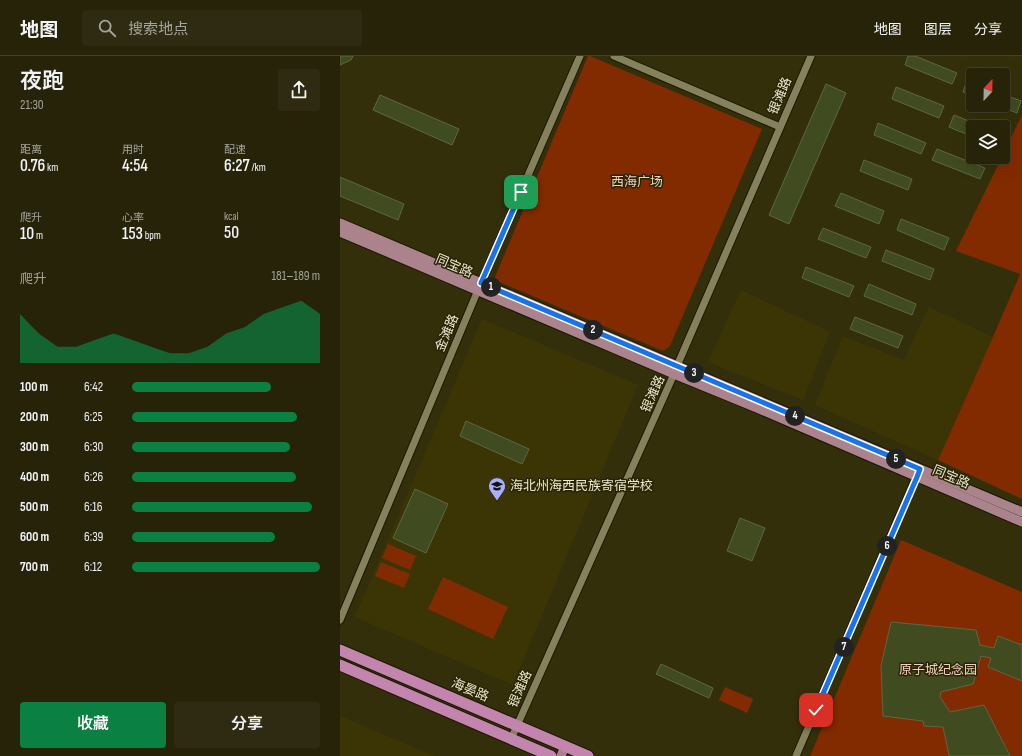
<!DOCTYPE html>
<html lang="zh">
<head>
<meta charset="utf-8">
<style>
  :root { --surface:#272308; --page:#2f2b12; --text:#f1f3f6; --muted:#a4a49c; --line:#434029; --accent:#0b8043 }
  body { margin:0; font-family:"Sofia Sans Condensed","Noto Sans SC",sans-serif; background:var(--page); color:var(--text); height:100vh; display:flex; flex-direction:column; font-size:15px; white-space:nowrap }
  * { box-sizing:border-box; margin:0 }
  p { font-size:13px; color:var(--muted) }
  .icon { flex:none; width:22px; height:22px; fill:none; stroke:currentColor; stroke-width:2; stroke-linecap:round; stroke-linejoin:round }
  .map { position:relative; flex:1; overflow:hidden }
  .panel { display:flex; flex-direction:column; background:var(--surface); width:340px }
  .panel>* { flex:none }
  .needle { width:26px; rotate:22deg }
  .controls { position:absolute; left:626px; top:12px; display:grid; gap:8px }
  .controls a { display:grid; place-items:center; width:44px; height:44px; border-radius:4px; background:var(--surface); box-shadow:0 4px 16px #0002,0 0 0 1px var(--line); font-size:20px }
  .pin { position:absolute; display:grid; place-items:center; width:34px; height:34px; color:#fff; margin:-17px; border-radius:8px; box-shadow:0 2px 6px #0006 }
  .km { position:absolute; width:20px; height:20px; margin:-10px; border-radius:50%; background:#222; color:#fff; font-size:11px; line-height:20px; text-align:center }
  .round { display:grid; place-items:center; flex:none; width:42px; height:42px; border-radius:4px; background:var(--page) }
  .head { display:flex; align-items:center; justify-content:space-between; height:68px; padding:0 20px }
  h1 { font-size:22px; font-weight:600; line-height:30px }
  .metrics { display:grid; grid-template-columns:repeat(3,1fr); gap:6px; height:68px; padding:4px 20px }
  .metrics div { display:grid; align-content:center }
  .metrics b { font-size:17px; font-weight:600 }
  .metrics small { font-size:11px; font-weight:400 }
  .metrics p { font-size:11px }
  .chart { height:112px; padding:8px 20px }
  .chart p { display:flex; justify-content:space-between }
  .chart svg { width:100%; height:72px; margin-top:4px; fill:var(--accent); opacity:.7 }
  .primary-button { display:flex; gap:8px; margin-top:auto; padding:8px 20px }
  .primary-button a { flex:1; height:46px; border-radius:4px; background:var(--accent); color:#fff; font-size:16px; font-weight:600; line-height:46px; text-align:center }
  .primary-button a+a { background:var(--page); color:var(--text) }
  ul { padding:0 20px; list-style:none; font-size:13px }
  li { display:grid; grid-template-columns:64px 48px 1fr; align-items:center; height:30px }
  li i { height:10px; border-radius:5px; background:var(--accent) }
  header { display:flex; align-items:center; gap:24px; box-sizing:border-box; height:56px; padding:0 20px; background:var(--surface); border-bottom:1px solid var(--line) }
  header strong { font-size:19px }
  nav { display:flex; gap:22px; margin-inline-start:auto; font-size:14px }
  .search { width:280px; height:36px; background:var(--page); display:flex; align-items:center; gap:10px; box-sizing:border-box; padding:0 14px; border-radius:4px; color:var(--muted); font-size:15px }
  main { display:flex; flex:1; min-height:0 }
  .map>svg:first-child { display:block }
  .built { fill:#3b3506 }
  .green { fill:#822b00 }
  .building { fill:#404b20; stroke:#5d6745 }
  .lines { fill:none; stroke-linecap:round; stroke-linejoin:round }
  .minor-casing { stroke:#1a1700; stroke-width:9 }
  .major-casing { stroke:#1a1700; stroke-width:11 }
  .highway-casing { stroke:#1a1700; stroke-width:13 }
  .minor { stroke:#86815d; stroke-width:7 }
  .major { stroke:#ab838d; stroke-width:9 }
  .highway { stroke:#c384ad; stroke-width:11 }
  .route-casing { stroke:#fff; stroke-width:8 }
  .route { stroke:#1a73e8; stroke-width:5 }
  .labels { text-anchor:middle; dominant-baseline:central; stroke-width:3; stroke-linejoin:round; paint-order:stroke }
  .street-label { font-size:13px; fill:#eae8d4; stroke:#2a2501 }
  .park-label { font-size:13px; fill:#efcfc4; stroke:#2a2501 }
  .poi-label { font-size:13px; fill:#eae8d4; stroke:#2a2501; text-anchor:start }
</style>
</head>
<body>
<header>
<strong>地图</strong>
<div class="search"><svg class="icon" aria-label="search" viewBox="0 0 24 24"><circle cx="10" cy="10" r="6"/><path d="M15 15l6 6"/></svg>搜索地点</div>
<nav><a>地图</a><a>图层</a><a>分享</a></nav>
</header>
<main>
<section class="panel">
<div class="head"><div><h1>夜跑</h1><p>21:30</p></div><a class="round"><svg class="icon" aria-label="share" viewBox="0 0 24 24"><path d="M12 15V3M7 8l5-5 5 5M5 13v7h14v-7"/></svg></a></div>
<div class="metrics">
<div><p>距离</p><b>0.76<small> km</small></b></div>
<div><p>用时</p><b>4:54</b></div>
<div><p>配速</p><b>6:27<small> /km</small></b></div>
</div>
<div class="metrics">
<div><p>爬升</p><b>10<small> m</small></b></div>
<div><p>心率</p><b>153<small> bpm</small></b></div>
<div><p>kcal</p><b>50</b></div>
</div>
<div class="chart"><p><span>爬升</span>181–189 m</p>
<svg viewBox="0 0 160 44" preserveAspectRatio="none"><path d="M0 44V14L10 26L20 34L30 34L40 30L50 26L60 30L70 34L80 38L90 38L100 34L110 26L120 22L130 14L140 10L150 6L160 14V44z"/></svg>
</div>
<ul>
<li><b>100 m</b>6:42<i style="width:74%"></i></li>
<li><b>200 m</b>6:25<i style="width:88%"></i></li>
<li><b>300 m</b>6:30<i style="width:84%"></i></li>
<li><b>400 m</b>6:26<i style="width:87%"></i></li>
<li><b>500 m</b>6:16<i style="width:96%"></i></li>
<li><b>600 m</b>6:39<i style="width:76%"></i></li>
<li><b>700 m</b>6:12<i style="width:100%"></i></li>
</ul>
<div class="primary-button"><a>收藏</a><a>分享</a></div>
</section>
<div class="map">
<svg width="682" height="700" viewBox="0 0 682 700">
  <rect width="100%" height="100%" fill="#342f0b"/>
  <g class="built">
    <polygon points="401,234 490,276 463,344 368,306"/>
    <polygon points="589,251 653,281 598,404 475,349 503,280 564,304"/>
    <polygon points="142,263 298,329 173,629 15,561"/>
    <polygon points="0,660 94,700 0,700"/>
  </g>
  <g class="green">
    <polygon points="248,0 250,0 422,73 330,290 323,295 157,225 155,221"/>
    <polygon points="682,59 682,443 598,404 653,281 680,218 616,195 662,101 663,101 663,98"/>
    <polygon points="561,484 682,536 682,700 470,700"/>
    <polygon points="48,488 76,500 70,514 42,502"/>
    <polygon points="41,506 70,518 64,532 35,520"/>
    <polygon points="103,521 168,551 153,583 88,553"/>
    <polygon points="385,631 413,643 407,657 379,644"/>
  </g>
  <g class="building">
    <polygon points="0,0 13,0 11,4 0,9"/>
    <polygon points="568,0 575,0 617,17 612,28 565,9"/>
    <polygon points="627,24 633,26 633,40 623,36"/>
    <polygon points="486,28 506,37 449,168 429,159"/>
    <polygon points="556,31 604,50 599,62 552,43"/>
    <polygon points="663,38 681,45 677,57 657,49 663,49"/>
    <polygon points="40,39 119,73 112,89 33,54"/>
    <polygon points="614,59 644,71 633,71 633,81 609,71"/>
    <polygon points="538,67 586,87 581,98 534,79"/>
    <polygon points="597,93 645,112 640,123 592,104"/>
    <polygon points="524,104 572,123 568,134 520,115"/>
    <polygon points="0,121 64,148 58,164 0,140"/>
    <polygon points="501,137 544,155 539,168 495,150"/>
    <polygon points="561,163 609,182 604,194 557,174"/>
    <polygon points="483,172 531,191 526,202 478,183"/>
    <polygon points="546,194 594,213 590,224 542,205"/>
    <polygon points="466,211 514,230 509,241 462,222"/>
    <polygon points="529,228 576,248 572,259 524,240"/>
    <polygon points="515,261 563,280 558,292 510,273"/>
    <polygon points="126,365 189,393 182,408 120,380"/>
    <polygon points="75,433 108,448 86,497 53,482"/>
    <polygon points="400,462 425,472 412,505 387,495"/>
    <polygon points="551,566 636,574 640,589 654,592 658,580 682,589 682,625 648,611 651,602 641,600 633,628 601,636 600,641 610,656 644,649 670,700 610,700 609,699 603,671 584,670 583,665 543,660 541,610"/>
    <polygon points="321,608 373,632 369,642 316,618"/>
  </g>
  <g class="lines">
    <g class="minor-casing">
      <g id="minor">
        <polyline points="274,0 440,71"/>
        <polyline points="0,564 138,234 240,0"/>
        <polyline points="171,683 334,318 337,310 471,0"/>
        <polyline points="456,700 578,417"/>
      </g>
    </g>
    <g class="major-casing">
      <g id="major">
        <polyline points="0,167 682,456"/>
        <polyline points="0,176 334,318 417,352 682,466"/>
        <polyline points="221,700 225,690"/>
      </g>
    </g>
    <g class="highway-casing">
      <g id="highway">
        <polyline points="0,594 248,700"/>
        <polyline points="0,609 211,700"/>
      </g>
    </g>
    <use href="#minor" class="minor"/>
    <use href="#major" class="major"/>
    <use href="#highway" class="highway"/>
  </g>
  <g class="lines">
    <g class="route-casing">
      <polyline id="route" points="181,136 141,227 580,413 577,421 476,654"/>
    </g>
    <use href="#route" class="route"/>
  </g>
  <defs>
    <g id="school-pin" transform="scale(0.9)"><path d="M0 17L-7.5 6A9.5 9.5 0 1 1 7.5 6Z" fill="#abaffb" stroke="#2a2501"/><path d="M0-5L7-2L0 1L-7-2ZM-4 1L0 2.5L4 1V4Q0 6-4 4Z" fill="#111"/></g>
  </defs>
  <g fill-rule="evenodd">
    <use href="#school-pin" x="157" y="430"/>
  </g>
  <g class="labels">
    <g class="street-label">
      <text transform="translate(440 40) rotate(-67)">银滩路</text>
      <text transform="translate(114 210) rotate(23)">同宝路</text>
      <text transform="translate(107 277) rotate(-67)">金滩路</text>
      <text transform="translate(313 338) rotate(-66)">银滩路</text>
      <text transform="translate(611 421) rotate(23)">同宝路</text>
      <text transform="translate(180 633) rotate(-66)">银滩路</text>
      <text transform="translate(130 634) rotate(23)">海晏路</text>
    </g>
    <g class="park-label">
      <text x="297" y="126">西海广场</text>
      <text x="598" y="614">原子城纪念园</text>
    </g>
    <g class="poi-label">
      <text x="170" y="430">海北州海西民族寄宿学校</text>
    </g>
  </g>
</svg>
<div class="controls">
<a><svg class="needle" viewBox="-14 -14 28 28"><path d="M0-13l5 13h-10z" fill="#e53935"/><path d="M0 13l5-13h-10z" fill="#a4a49c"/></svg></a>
<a><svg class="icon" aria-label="layers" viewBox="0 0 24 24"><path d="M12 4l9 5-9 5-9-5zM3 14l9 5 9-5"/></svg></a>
</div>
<div class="pin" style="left:181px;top:136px;background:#1e9e55"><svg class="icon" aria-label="arrive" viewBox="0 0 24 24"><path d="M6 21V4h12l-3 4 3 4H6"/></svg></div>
<div class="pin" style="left:476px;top:654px;background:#d93025"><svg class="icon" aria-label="check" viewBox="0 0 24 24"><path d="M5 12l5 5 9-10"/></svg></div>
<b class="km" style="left:151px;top:231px">1</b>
<b class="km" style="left:253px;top:274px">2</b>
<b class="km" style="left:354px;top:317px">3</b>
<b class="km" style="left:455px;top:360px">4</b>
<b class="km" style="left:556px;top:403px">5</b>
<b class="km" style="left:547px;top:490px">6</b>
<b class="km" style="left:504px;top:591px">7</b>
</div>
</main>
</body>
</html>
